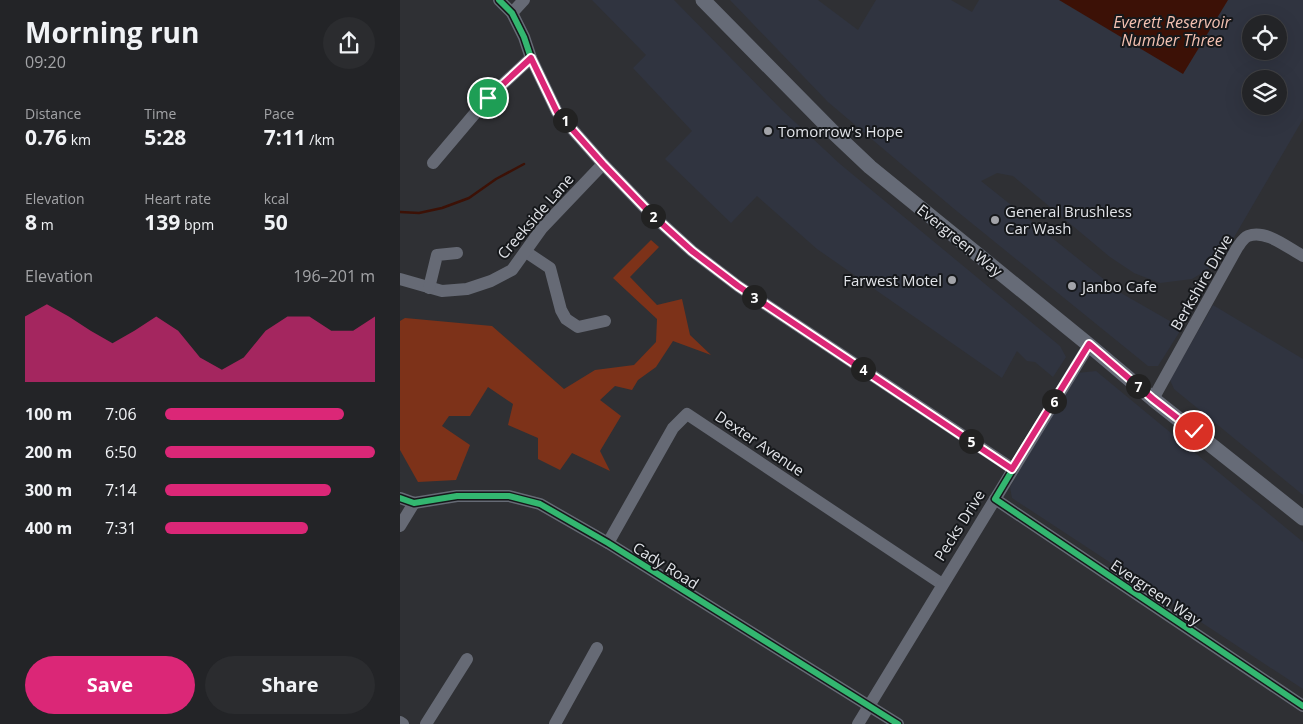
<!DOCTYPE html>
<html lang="en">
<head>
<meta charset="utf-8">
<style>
  :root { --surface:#232427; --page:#2b2c2f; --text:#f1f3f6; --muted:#a3a4a7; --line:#404144; --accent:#db2777 }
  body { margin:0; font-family:"Open Sans",sans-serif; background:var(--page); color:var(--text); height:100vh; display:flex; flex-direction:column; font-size:19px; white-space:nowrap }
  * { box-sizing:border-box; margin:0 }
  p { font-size:16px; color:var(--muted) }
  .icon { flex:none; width:28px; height:28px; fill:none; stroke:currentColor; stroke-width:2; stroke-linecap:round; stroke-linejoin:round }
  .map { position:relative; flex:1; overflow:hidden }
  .side { display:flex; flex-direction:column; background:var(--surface); width:400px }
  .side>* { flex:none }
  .tools { position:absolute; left:842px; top:15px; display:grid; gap:10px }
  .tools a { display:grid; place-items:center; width:45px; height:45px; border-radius:50%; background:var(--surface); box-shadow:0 5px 20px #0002,0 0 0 1px var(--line); font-size:25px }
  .pin { position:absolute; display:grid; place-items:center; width:42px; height:42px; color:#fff; margin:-21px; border:2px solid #fff; border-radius:50%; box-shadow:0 1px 5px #0007 }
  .km { position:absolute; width:25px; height:25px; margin:-12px; border-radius:50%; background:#222; color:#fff; font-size:14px; line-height:25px; text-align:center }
  .round { display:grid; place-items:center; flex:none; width:52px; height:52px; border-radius:26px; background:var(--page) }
  .head { display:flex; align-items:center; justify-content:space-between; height:85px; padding:0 25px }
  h1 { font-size:28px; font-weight:700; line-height:38px }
  .stats { display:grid; grid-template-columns:repeat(3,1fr); gap:8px; height:85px; padding:5px 25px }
  .stats div { display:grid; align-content:center }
  .stats b { font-size:21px; font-weight:700 }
  .stats small { font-size:14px; font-weight:400 }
  .stats p { font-size:14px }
  .chart { height:140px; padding:10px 25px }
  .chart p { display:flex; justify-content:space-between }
  .chart svg { width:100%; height:90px; margin-top:5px; fill:var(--accent); opacity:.7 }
  .action { display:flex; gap:10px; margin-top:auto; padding:10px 25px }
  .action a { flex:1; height:58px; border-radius:30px; background:var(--accent); color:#fff; font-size:20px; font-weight:700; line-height:58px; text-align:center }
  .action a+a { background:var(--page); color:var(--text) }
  ul { padding:0 25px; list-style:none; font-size:16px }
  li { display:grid; grid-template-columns:80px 60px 1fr; align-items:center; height:38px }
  li i { height:12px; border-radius:6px; background:var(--accent) }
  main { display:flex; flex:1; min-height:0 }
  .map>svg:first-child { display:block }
  .built { fill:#303440; fill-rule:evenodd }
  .green { fill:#7d3219 }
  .water { fill:#3c1106 }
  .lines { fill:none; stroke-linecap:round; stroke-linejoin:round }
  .stream { stroke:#3c1106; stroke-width:2.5 }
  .minor { stroke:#666a75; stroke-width:12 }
  .major { stroke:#666b77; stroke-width:15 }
  .cycleway-casing { stroke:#16181b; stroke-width:9 }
  .cycleway { stroke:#33b770; stroke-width:6 }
  .route-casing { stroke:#fff; stroke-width:10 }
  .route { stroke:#db2777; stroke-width:6 }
  .poi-dot { fill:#a3a4a9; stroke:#16181b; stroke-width:2 }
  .labels { text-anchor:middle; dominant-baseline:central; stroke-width:4; stroke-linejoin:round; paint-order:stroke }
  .poi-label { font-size:15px; fill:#e1e3e8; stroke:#16181b; text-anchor:start }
  .street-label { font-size:15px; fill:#e1e3e8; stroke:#16181b }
  .water-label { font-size:16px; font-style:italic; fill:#f4c1b1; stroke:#16181b }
</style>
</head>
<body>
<main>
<section class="side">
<div class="head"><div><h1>Morning run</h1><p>09:20</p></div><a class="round"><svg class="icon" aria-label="share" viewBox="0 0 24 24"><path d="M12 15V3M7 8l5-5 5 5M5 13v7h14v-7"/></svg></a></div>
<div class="stats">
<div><p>Distance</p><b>0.76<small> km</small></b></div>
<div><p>Time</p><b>5:28</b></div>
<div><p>Pace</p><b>7:11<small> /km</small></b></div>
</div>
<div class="stats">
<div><p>Elevation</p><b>8<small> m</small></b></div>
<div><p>Heart rate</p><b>139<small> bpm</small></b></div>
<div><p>kcal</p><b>50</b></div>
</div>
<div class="chart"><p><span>Elevation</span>196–201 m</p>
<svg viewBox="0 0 160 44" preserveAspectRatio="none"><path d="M0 44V12L10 6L20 12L30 19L40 25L50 19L60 12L70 19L80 32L90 38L100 32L110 19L120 12L130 12L140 19L150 19L160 12V44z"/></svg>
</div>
<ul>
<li><b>100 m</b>7:06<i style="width:85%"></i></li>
<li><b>200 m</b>6:50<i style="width:100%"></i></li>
<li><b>300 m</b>7:14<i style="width:79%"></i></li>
<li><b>400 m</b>7:31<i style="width:68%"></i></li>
</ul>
<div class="action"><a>Save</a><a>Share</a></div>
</section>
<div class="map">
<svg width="903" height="724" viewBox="0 0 903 724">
  <rect width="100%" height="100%" fill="#2f3034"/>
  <g class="built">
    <polygon points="192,0 274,0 382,110 440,164 660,346 666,357 653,377 635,362 627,361 617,351 602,378 417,249 357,196 331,223 265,159 292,131 233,68 246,55"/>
    <path d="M330 0H418L458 30 476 0H551L572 12 579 0H903V119L833 239 810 268 792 279 760 283 734 273 710 257 613 176 597 173 581 181 721 293 782 328 758 366H748L553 208 428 102ZM851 24H879V51H851ZM851 79H879V106H851Z"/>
    <polygon points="813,305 903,359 903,495 774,389 770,380"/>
    <polygon points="696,371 903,542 903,689 612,498 610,487 677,373"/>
  </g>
  <polygon class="green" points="251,240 259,247 230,277 257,305 282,299 290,335 311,355 273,341 256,367 238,380 232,390 215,386 200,400 221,416 200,451 210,471 172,453 160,470 138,459 138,438 108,425 113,404 88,387 70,416 49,416 42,426 70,445 56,480 18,482 0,450 0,321 5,318 92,326 164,389 195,370 234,365 256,342 257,319 213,278"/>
  <polygon class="water" points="659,0 828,0 783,74"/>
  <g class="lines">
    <polyline class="stream" points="0,212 19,213 42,208 69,198 96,179 124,164"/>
    <g class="minor">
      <polyline points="99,0 112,13 124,37 131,58 157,112 203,164 250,213 292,251 338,286 613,469"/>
      <polyline points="112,13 124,0"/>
      <polyline points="33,163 88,98 131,58"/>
      <polyline points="126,252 150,268 161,310 166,319 178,327 205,321"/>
      <polyline points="0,279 42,291 67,289 91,281 112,270 142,228 203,164"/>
      <polyline points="29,288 37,255 57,253"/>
      <path d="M753 399 837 248C840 244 843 238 848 236 866 229 888 248 903 256"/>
      <polyline points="0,498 14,503 57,496 109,496 140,504 208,543 498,724"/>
      <polyline points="595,499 903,706"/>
      <polyline points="0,526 14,503"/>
      <polyline points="208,543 273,428 287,414 542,584"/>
      <polyline points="0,722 3,724"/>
      <polyline points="26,724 67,659"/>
      <polyline points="155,724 197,648"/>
      <polyline points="458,724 689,345"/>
    </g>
    <polyline class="major" points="303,0 433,132 470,167 689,345 753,399 903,518"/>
    <g class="cycleway-casing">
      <g id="cycleway">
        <polyline points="99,0 112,13 124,37 131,58 157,112 203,164 250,213 292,251 338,286 613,469 595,499 903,706"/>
        <polyline points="0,498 14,503 57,496 109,496 140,504 208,543 498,724"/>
      </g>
    </g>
    <use href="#cycleway" class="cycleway"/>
  </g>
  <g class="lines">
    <g class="route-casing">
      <polyline id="route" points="88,98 131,58 157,112 203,164 250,213 292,251 338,286 612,469 689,344 753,399 794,431"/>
    </g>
    <use href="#route" class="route"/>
  </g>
  <g class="poi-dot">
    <circle cx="368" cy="131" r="5"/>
    <circle cx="595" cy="220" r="5"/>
    <circle cx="552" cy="280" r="5"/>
    <circle cx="672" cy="286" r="5"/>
  </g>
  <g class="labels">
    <g class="poi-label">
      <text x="378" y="131">Tomorrow's Hope</text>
      <text x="605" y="211">General Brushless<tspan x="605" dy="17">Car Wash</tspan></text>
      <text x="542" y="280" text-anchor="end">Farwest Motel</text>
      <text x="682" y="286">Janbo Cafe</text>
    </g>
    <g class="street-label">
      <text transform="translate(135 216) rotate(-49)">Creekside Lane</text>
      <text transform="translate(560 240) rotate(39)">Evergreen Way</text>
      <text transform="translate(801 282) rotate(-60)">Berkshire Drive</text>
      <text transform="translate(360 443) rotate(34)">Dexter Avenue</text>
      <text transform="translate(559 525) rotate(-58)">Pecks Drive</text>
      <text transform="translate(266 565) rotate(32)">Cady Road</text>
      <text transform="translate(756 592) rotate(34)">Evergreen Way</text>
    </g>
    <g class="water-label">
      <text x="772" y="22">Everett Reservoir<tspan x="772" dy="18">Number Three</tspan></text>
    </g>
  </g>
</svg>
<div class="tools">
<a><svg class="icon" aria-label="locate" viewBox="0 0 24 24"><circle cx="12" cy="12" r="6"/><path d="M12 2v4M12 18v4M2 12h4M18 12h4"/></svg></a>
<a><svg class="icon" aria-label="layers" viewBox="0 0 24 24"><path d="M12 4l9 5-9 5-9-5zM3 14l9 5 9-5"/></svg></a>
</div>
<div class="pin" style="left:88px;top:98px;background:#1e9e55"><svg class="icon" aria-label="arrive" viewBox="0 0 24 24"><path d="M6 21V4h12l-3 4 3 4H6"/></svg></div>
<div class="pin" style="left:794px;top:431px;background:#d93025"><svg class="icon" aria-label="check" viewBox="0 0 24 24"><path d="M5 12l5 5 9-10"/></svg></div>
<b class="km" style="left:165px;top:120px">1</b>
<b class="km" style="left:253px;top:216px">2</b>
<b class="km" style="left:354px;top:297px">3</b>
<b class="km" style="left:463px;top:369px">4</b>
<b class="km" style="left:571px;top:441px">5</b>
<b class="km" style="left:654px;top:401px">6</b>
<b class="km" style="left:738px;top:386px">7</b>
</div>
</main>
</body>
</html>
